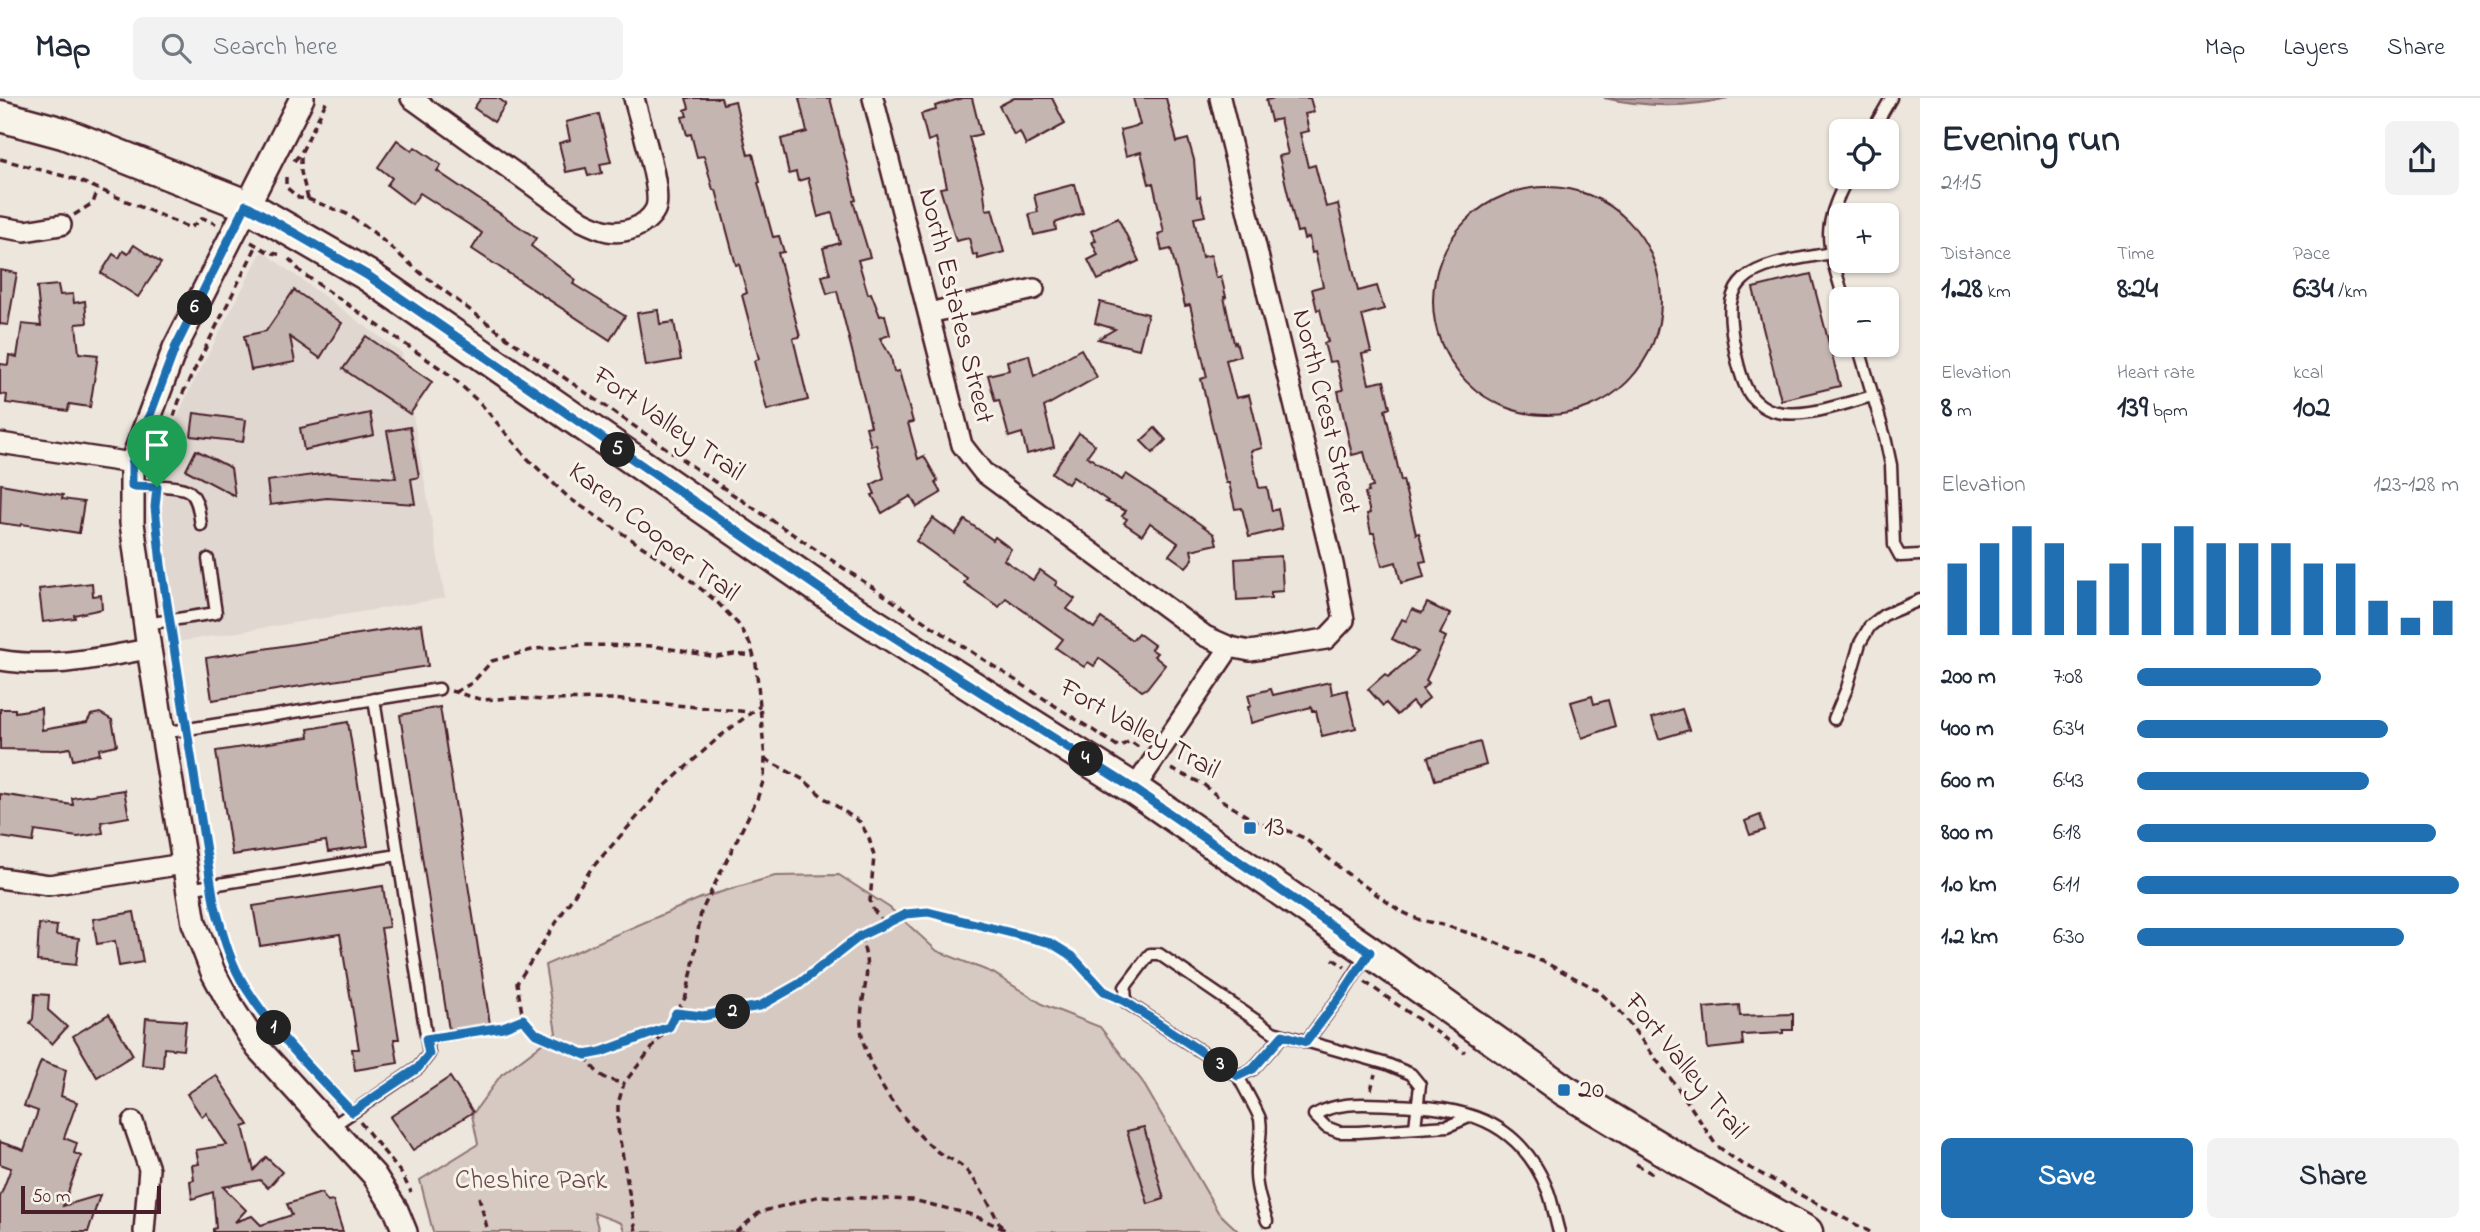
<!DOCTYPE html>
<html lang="en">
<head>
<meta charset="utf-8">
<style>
  :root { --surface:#fff; --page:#f2f2f3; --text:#1f2937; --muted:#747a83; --line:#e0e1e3; --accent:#1f6fb2 }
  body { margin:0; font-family:"Indie Flower",sans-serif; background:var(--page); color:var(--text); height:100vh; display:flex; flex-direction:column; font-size:26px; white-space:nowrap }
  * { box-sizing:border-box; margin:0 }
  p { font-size:23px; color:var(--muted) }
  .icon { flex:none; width:38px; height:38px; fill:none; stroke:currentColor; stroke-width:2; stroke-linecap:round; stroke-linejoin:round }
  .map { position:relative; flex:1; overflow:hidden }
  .panel { display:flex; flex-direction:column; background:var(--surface); width:560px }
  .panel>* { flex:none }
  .fabs { position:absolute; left:1829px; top:21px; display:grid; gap:14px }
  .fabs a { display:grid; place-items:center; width:70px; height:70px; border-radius:10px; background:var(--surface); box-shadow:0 2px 5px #0004; font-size:35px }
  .scale { position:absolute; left:21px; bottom:18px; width:140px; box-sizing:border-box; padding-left:7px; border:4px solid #4a1f2b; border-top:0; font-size:19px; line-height:24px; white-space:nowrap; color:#4a1f2b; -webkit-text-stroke:5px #f7f3e8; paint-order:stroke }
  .pin { position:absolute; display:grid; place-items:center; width:60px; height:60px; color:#fff; margin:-72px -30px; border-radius:50% 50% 50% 0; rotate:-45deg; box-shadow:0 0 7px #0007 }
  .pin .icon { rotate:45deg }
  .km { position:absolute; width:35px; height:35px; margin:-18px; border-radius:50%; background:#222; color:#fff; font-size:19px; line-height:35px; text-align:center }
  .round { display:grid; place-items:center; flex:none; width:74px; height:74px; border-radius:10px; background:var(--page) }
  .overview { display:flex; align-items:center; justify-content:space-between; height:119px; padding:0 21px }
  h1 { font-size:38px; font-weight:700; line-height:52px }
  .figures { display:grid; grid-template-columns:repeat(3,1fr); gap:10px; height:119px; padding:7px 21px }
  .figures div { display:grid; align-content:center }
  .figures b { font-size:30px; font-weight:700 }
  .figures small { font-size:19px; font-weight:400 }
  .figures p { font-size:19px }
  .chart { height:196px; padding:14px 21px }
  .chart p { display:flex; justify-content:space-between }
  .chart svg { width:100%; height:126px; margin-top:7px; stroke:var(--accent); stroke-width:6 }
  .cta { display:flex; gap:14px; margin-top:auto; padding:14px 21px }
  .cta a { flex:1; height:80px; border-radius:10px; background:var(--accent); color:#fff; font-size:28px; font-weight:700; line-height:80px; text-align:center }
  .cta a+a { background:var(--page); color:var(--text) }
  ul { padding:0 21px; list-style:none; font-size:23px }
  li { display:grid; grid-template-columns:112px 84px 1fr; align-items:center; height:52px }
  li i { height:18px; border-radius:9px; background:var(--accent) }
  header { display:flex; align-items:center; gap:42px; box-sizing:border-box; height:98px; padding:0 35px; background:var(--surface); border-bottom:2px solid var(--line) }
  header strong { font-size:33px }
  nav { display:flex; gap:38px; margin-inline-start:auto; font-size:24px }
  .search { width:490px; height:63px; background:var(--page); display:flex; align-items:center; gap:18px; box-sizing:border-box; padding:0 24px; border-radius:10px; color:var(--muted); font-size:26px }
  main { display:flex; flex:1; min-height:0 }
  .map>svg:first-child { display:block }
  .built { fill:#e0d7d0 }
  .green { fill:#d5c9c2; stroke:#907476; stroke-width:2 }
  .water { fill:#b39f9d; stroke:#896c6f; stroke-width:2 }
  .building { fill:#c4b5b0; stroke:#4a1f2b; stroke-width:2 }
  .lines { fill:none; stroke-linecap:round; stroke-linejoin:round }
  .service-casing { stroke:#4a1f2b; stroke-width:15 }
  .minor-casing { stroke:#4a1f2b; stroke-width:24 }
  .tertiary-casing { stroke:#4a1f2b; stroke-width:28 }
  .primary-casing { stroke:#4a1f2b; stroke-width:35 }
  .path { stroke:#4a1f2b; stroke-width:3.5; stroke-dasharray:7 5; stroke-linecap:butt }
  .service { stroke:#f7f3e8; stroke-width:10 }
  .minor { stroke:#f7f3e8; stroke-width:19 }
  .tertiary { stroke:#f7f3e8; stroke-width:23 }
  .primary { stroke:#f7f3e8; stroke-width:30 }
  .route-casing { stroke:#fff; stroke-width:14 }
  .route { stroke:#1f6fb2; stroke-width:9 }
  .poi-dot { fill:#1f6fb2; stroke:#f7f3e8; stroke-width:2.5 }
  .labels { text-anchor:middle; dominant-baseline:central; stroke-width:6; stroke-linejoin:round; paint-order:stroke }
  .street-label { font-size:28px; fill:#4a1f2b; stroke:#f7f3e8 }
  .poi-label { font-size:28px; fill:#4a1f2b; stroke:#f7f3e8; text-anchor:start }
  .park-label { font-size:28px; fill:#6d4a51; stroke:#f7f3e8 }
</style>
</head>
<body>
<header>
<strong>Map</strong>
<div class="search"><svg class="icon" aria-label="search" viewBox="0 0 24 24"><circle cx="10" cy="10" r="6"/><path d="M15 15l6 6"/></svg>Search here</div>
<nav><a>Map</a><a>Layers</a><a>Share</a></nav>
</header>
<main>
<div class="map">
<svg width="1920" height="1134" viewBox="0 0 1920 1134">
  <rect width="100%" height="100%" fill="#ece6dd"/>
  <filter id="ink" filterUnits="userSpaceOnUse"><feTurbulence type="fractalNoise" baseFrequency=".0143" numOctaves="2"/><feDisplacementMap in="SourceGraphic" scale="14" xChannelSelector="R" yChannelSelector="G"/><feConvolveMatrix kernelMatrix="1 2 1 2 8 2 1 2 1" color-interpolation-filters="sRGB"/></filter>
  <g filter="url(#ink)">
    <polygon class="built" points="262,153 402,255 445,500 177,544 159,399 163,352 188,295"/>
    <polygon class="green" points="839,777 890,810 937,853 993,875 1044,907 1100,929 1142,983 1218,1114 1239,1134 625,1134 621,1125 594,1115 599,1134 433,1134 420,1082 478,1046 472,1017 501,977 556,935 545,867 701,800 775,778"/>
    <path class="water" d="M1604 0H1728C1687 10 1645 9 1604 0Z"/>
    <g class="building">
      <polygon points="481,0 498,0 506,6 494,24 474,10"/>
      <polygon points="686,0 721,0 723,6 735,3 748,57 753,56 760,84 758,85 773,139 779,138 784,154 778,155 800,239 793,240 808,302 767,312 754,263 759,261 742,197 747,195 739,166 736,167 716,92 713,92 704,58 697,59 691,36 687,37 682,19 687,18 685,12 689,10"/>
      <polygon points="799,0 830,0 856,102 853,103 870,159 858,162 868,196 871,195 880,218 885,217 890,237 880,240 891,259 894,274 899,273 913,324 908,325 918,361 924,358 938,383 935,385 941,395 917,409 911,398 882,415 872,397 875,396 871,387 884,380 876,346 871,348 866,329 871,328 837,193 827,196 822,178 830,176 823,150 840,145 832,115 818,119 808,80 798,83 796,74 789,76 781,41 807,34"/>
      <polygon points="963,0 972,0 981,36 969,39 983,87 986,112 992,111 1004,154 978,161 977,156 973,157 969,140 956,143 940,90 947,89 936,40 928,43 921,16 936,12 935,8"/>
      <polygon points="1014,0 1052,0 1065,26 1026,47 1020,34 1014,37 999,8"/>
      <polygon points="1133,0 1166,0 1177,44 1188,41 1194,62 1197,99 1200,98 1205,118 1194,120 1202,159 1211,157 1216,180 1221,178 1226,199 1224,199 1234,245 1236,244 1240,258 1226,262 1233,291 1236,300 1249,297 1262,350 1251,353 1259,390 1267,389 1272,413 1278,411 1282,431 1249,439 1242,410 1235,411 1229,385 1226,385 1201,281 1207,279 1190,207 1185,208 1171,151 1162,153 1158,136 1164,134 1153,85 1149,86 1141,54 1126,58 1120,32 1140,27"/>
      <polygon points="1276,0 1310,0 1314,14 1305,16 1309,33 1300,35 1308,69 1315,67 1326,109 1338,106 1358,193 1377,188 1384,211 1362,217 1371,254 1362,256 1369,286 1384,283 1390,310 1385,312 1401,383 1403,382 1416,436 1419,435 1426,463 1420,464 1424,479 1401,485 1396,464 1382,468 1374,435 1371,435 1367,416 1370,415 1365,395 1369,394 1368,390 1373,389 1364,354 1352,357 1338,293 1343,292 1336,263 1329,264 1324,245 1328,244 1320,211 1317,212 1312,191 1323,188 1315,154 1312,155 1309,139 1304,141 1302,133 1297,134 1279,58 1288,56 1280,21 1271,23 1266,2"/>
      <polygon points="599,16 611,64 600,66 602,75 588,78 586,70 566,74 559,45 570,42 566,24"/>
      <polygon points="397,42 412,53 415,49 441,67 437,73 536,140 531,148 576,182 573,186 625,218 610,242 472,151 482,135 420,95 412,106 387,87 392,80 378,69"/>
      <polygon points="1075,86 1083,115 1055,125 1056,132 1034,137 1029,116 1038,114 1034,97"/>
      <circle cx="1547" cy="203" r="114"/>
      <polygon points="1118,120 1139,163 1098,182 1088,162 1098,157 1092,144 1096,143 1091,133"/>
      <polygon points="134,147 161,165 138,199 101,175 113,156 119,160 123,153 128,156"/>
      <polygon points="0,172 17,175 8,227 0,226"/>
      <polygon points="1811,176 1840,288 1781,302 1753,190"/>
      <polygon points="58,187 60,197 73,196 74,205 85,203 87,225 76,226 79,255 98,257 90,309 69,306 68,313 6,305 7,297 0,296 0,266 8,267 9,257 17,259 22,226 41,228 37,189"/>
      <polygon points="294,192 342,225 320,260 290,239 295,264 251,272 244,238 266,233"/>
      <polygon points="1100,204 1148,216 1139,251 1098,241 1115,231 1095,225"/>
      <polygon points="658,212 660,226 674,224 681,262 646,268 637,215"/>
      <polygon points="366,238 432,284 410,316 343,271"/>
      <polygon points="1081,251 1097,279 1044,309 1054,349 1027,356 1022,335 1009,339 999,302 995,303 988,277 1009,272 1007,263 1029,257 1034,278"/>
      <polygon points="194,315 246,322 243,344 191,338"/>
      <polygon points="370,315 374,337 304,352 300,330"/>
      <polygon points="410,329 419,379 411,381 415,406 327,400 270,407 267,383 329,375 396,380 387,333"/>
      <polygon points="1155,330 1166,342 1153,355 1141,343"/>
      <polygon points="1079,335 1095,347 1087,358 1122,382 1126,376 1175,408 1214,436 1217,446 1191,452 1193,461 1186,469 1169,457 1178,445 1150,425 1142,437 1124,425 1127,421 1122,418 1126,413 1106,404 1108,403 1073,379 1068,386 1052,375"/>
      <polygon points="196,352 231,370 235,398 186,372"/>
      <polygon points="1,386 63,397 62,401 84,404 79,435 22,426 21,428 0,425"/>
      <polygon points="933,420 955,436 965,422 993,442 995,439 1011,451 1004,462 1033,482 1040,472 1057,484 1055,487 1075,501 1067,511 1094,530 1101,520 1132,542 1138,535 1154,547 1151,551 1157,555 1154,558 1165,567 1147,590 1142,593 1099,560 1094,568 1088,564 1084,569 1056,550 1063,541 1006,500 999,509 964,485 967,480 916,443"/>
      <polygon points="1281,458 1283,493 1271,494 1271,500 1237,502 1235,461"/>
      <polygon points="92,485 93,498 101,497 102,511 74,517 75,520 43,524 39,491"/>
      <polygon points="1427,505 1450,516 1440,536 1446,539 1426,582 1429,585 1422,591 1429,600 1417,610 1412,604 1397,617 1386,605 1383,608 1368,591 1385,576 1388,579 1418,554 1392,541 1402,521 1406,523 1412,511 1422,515"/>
      <polygon points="422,526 428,568 212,602 206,560"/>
      <polygon points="1330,584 1332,596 1347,592 1356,630 1322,638 1316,613 1312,613 1311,609 1251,625 1248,609 1251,608 1248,597 1271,591 1273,597"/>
      <polygon points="1592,598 1594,606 1608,602 1615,628 1582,640 1571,604"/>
      <polygon points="440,609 490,926 449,932 400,617"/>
      <polygon points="41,610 42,632 87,624 91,617 100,615 112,622 117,647 99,651 100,656 73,662 70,650 57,652 0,651 0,611 15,611 15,614"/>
      <polygon points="1682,611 1689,632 1659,641 1652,620"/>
      <polygon points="348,624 368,748 328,754 326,743 232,757 216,653 309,639 308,631"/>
      <polygon points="1480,644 1486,667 1435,682 1428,659"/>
      <polygon points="124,692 129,719 101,724 103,735 78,739 35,733 33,744 0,739 0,696 73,707 72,700"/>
      <polygon points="1760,717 1765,732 1750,737 1745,723"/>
      <polygon points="383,788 389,829 381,830 399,941 394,941 398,965 355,972 352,951 359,951 340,836 260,848 253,808"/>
      <polygon points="134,814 143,864 119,868 115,843 97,846 93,821"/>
      <polygon points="39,826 57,828 56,837 79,840 76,867 37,863"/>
      <polygon points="35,896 49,897 48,912 67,929 52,946 30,925 33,921"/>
      <polygon points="1739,907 1740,918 1793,916 1793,932 1783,932 1783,935 1742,937 1743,947 1708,951 1704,910"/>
      <polygon points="109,916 133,957 97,979 73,938"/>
      <polygon points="146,920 186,923 183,952 164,950 163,969 142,967"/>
      <polygon points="41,963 66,972 61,998 77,1004 64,1040 77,1045 74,1055 81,1058 63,1108 100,1097 88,1134 0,1134 0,1099 11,1070 0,1066 0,1044 24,1052 38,1013 24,1008"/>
      <polygon points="216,977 249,1027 243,1029 254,1072 266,1059 282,1074 268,1090 260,1082 223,1089 246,1112 235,1124 252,1118 261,1127 292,1117 287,1106 321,1095 328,1104 333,1103 343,1134 213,1134 213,1131 216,1130 213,1094 192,1101 190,1083 194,1082 192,1067 199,1066 196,1052 227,1047 206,1015 202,1019 187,996"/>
      <polygon points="450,979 473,1014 413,1052 390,1019"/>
      <polygon points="1144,1029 1164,1101 1148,1106 1127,1033"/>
    </g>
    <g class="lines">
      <g class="service-casing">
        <g id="service">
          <polyline points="1872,33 1891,0"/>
          <path d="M1831 155C1806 160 1762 164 1744 181 1737 187 1733 195 1731 204 1728 225 1738 281 1751 298 1756 304 1765 311 1773 313 1804 322 1843 305 1873 298"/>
          <path d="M1844 201C1828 146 1819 133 1848 79"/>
          <polyline points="1858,247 1885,339 1891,367 1894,447 1900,458 1920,457"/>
          <path d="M133 388C146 388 180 386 190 394 199 402 199 417 201 427"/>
          <polyline points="146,526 216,515 208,461"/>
          <polyline points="1834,621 1847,590 1860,545 1870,528 1884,517 1920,502"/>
          <polyline points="163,635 439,591"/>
          <polyline points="188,791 398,757"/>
          <polyline points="1283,937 1253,971 1238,978 1126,904 1125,889 1150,856 1159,856 1273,934 1387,966 1411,976 1420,987 1415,1029"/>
          <polyline points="1306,944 1343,895 1367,857"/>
          <path d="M1238 978C1243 988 1258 1014 1260 1021 1263 1038 1257 1053 1256 1070 1255 1088 1261 1105 1267 1123"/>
          <path d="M1469 1019 1448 1028 1358 1034H1339L1326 1029 1314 1017C1339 1003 1364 1006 1392 1007 1463 1009 1519 1020 1548 1093 1553 1106 1555 1121 1559 1134"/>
          <polyline points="331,1029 418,970 429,956 374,601"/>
        </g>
      </g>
      <g class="minor-casing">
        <g id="minor">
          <path d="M411 0 582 123C600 132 615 138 634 130 642 127 651 120 655 112 664 95 639 22 634 0"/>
          <polyline points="873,0 962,347 983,374 1205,538 1230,549 1250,553 1326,541 1344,522 1333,466 1220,0"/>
          <polyline points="0,129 25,133 61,127"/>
          <polyline points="929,215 1034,191"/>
          <polyline points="0,345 132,365"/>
          <path d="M0 562C53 571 97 560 149 551"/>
          <polyline points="1134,691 1230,549"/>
          <polyline points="0,780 49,787 183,766"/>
          <polyline points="133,1024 149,1071 144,1134"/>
        </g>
      </g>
      <g class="tertiary-casing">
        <polyline id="tertiary" points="302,0 175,250 132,365 132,425 149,551 194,825 213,874 234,913 258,950 374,1077 396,1112 405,1134"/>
      </g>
      <g class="primary-casing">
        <polyline id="primary" points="0,18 63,35 246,107 367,177 842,506 1134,691 1370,854 1564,992 1685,1065 1807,1134"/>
      </g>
      <g class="path">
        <polyline points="0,61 75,81 190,130 203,120 216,126"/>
        <polyline points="294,63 301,55 328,0"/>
        <polyline points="286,79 286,89 299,100 308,101 301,74 301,55"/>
        <polyline points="308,101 347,116 373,134 423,177 517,247 728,393 905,511 1119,649 1130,643 1141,651"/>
        <polyline points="74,117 93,105 98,91"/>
        <polyline points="251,144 268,154 282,157"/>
        <polyline points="289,161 302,175 450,277 481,306 527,360 569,400 679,473 717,504 738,526 750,546 756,566 765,661 764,681 757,701 701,814 692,873 686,898 669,929 624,985 618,1006 618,1031 636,1134"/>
        <polyline points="158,376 159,364 179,303 257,147"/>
        <polyline points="155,401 168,508"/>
        <polyline points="172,533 186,619"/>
        <polyline points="451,593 483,602 512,600 544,602 611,601 750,614"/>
        <polyline points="455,594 472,585 492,563 535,551 584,547 654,548 717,559 734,556 753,558"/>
        <polyline points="190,644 210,775"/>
        <polyline points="765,661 804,682 823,699 860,724 869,740 874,758 870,803 873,811 884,825"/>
        <polyline points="1171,671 1203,686 1223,703 1259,726 1284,731 1304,740 1345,774 1400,813 1420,822 1447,828 1487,841 1546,865 1596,891 1619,912 1683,997 1716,1047 1737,1063 1870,1134"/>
        <polyline points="213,800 222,836"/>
        <path d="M860 838C874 874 862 888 861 923 860 940 869 964 877 979 889 1003 916 1037 938 1054 946 1060 958 1063 965 1071 981 1088 991 1110 1002 1130"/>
        <polyline points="1333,861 1345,869"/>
        <polyline points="1365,884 1465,954"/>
        <polyline points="250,897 277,935 343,1005"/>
        <polyline points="676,915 703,918 760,908 799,886 860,838 906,816 928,814 1051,846 1072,857 1104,893 1111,897"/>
        <polyline points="667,930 602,954 586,957 535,935 523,921 517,885 591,771 663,690 718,640 760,608"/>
        <polyline points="439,939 503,929 523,921"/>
        <path d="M586 958C596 976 603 982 624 985"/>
        <polyline points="1371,992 1375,976"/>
        <polyline points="360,1024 401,1075 411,1094"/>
        <polyline points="1636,1066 1656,1078"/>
        <polyline points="479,1099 488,1134"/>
        <polyline points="736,1134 760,1114 820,1098 913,1102 973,1117 1010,1134"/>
      </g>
      <use href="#service" class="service"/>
      <use href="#minor" class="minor"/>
      <use href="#tertiary" class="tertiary"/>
      <use href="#primary" class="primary"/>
    </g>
  </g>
  <g class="lines" filter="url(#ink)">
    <g class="route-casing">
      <path id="route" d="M246 107 367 177 842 506 1134 691 1370 854 1343 895 1306 944 1283 937 1253 971 1238 978 1126 904 1104 893 1072 858 1051 845 928 814 906 816 860 838 799 886 760 908 703 918 676 915 669 929 601 954 586 957 535 935 523 921 503 929 426 941 429 956 418 970 352 1014C315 975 275 936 246 890 229 864 222 833 214 804L161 467 155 409 157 389 132 388V365L175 250Z"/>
    </g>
    <use href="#route" class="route"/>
  </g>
  <g class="poi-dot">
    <rect x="1243" y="723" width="14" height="14" rx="3.5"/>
    <rect x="1557" y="985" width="14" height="14" rx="3.5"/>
  </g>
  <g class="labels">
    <g class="street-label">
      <text transform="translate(955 208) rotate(76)">North Estates Street</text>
      <text transform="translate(1325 314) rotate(76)">North Crest Street</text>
      <text transform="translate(668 327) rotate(35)">Fort Valley Trail</text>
      <text transform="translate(653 435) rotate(38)">Karen Cooper Trail</text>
      <text transform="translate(1139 632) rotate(29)">Fort Valley Trail</text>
      <text transform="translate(1685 969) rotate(51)">Fort Valley Trail</text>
    </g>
    <g class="poi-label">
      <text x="1264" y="730">13</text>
      <text x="1578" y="992">20</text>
    </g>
    <g class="park-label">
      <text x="531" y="1083">Cheshire Park</text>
    </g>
  </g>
</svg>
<div class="fabs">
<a><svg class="icon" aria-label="locate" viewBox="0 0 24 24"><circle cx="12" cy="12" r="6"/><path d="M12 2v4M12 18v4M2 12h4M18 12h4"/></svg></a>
<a>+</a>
<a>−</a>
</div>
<div class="scale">50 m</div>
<div class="pin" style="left:157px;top:389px;background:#1e9e55"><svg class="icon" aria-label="arrive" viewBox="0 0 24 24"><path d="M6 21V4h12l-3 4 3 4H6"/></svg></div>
<b class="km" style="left:274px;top:930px">1</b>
<b class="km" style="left:733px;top:914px">2</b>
<b class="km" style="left:1221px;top:967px">3</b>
<b class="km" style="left:1086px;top:661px">4</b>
<b class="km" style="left:618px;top:352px">5</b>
<b class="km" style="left:195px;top:210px">6</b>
</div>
<section class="panel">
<div class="overview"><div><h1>Evening run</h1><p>21:15</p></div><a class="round"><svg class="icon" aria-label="share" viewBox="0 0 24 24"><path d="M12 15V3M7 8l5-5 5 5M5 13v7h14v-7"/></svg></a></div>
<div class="figures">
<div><p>Distance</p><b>1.28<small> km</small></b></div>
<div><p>Time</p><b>8:24</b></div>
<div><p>Pace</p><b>6:34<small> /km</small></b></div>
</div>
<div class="figures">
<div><p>Elevation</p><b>8<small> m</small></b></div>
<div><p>Heart rate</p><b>139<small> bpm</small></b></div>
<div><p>kcal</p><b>102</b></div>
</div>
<div class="chart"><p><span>Elevation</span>123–128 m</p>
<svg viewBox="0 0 160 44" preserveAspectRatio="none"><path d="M5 44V19M15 44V12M25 44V6M35 44V12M45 44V25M55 44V19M65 44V12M75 44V6M85 44V12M95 44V12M105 44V12M115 44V19M125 44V19M135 44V32M145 44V38M155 44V32"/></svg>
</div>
<ul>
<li><b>200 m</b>7:08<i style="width:57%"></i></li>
<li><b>400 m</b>6:34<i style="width:78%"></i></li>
<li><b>600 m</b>6:43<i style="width:72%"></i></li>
<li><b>800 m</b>6:18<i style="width:93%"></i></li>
<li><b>1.0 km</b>6:11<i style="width:100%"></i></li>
<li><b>1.2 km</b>6:30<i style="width:83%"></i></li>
</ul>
<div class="cta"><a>Save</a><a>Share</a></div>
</section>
</main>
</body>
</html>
